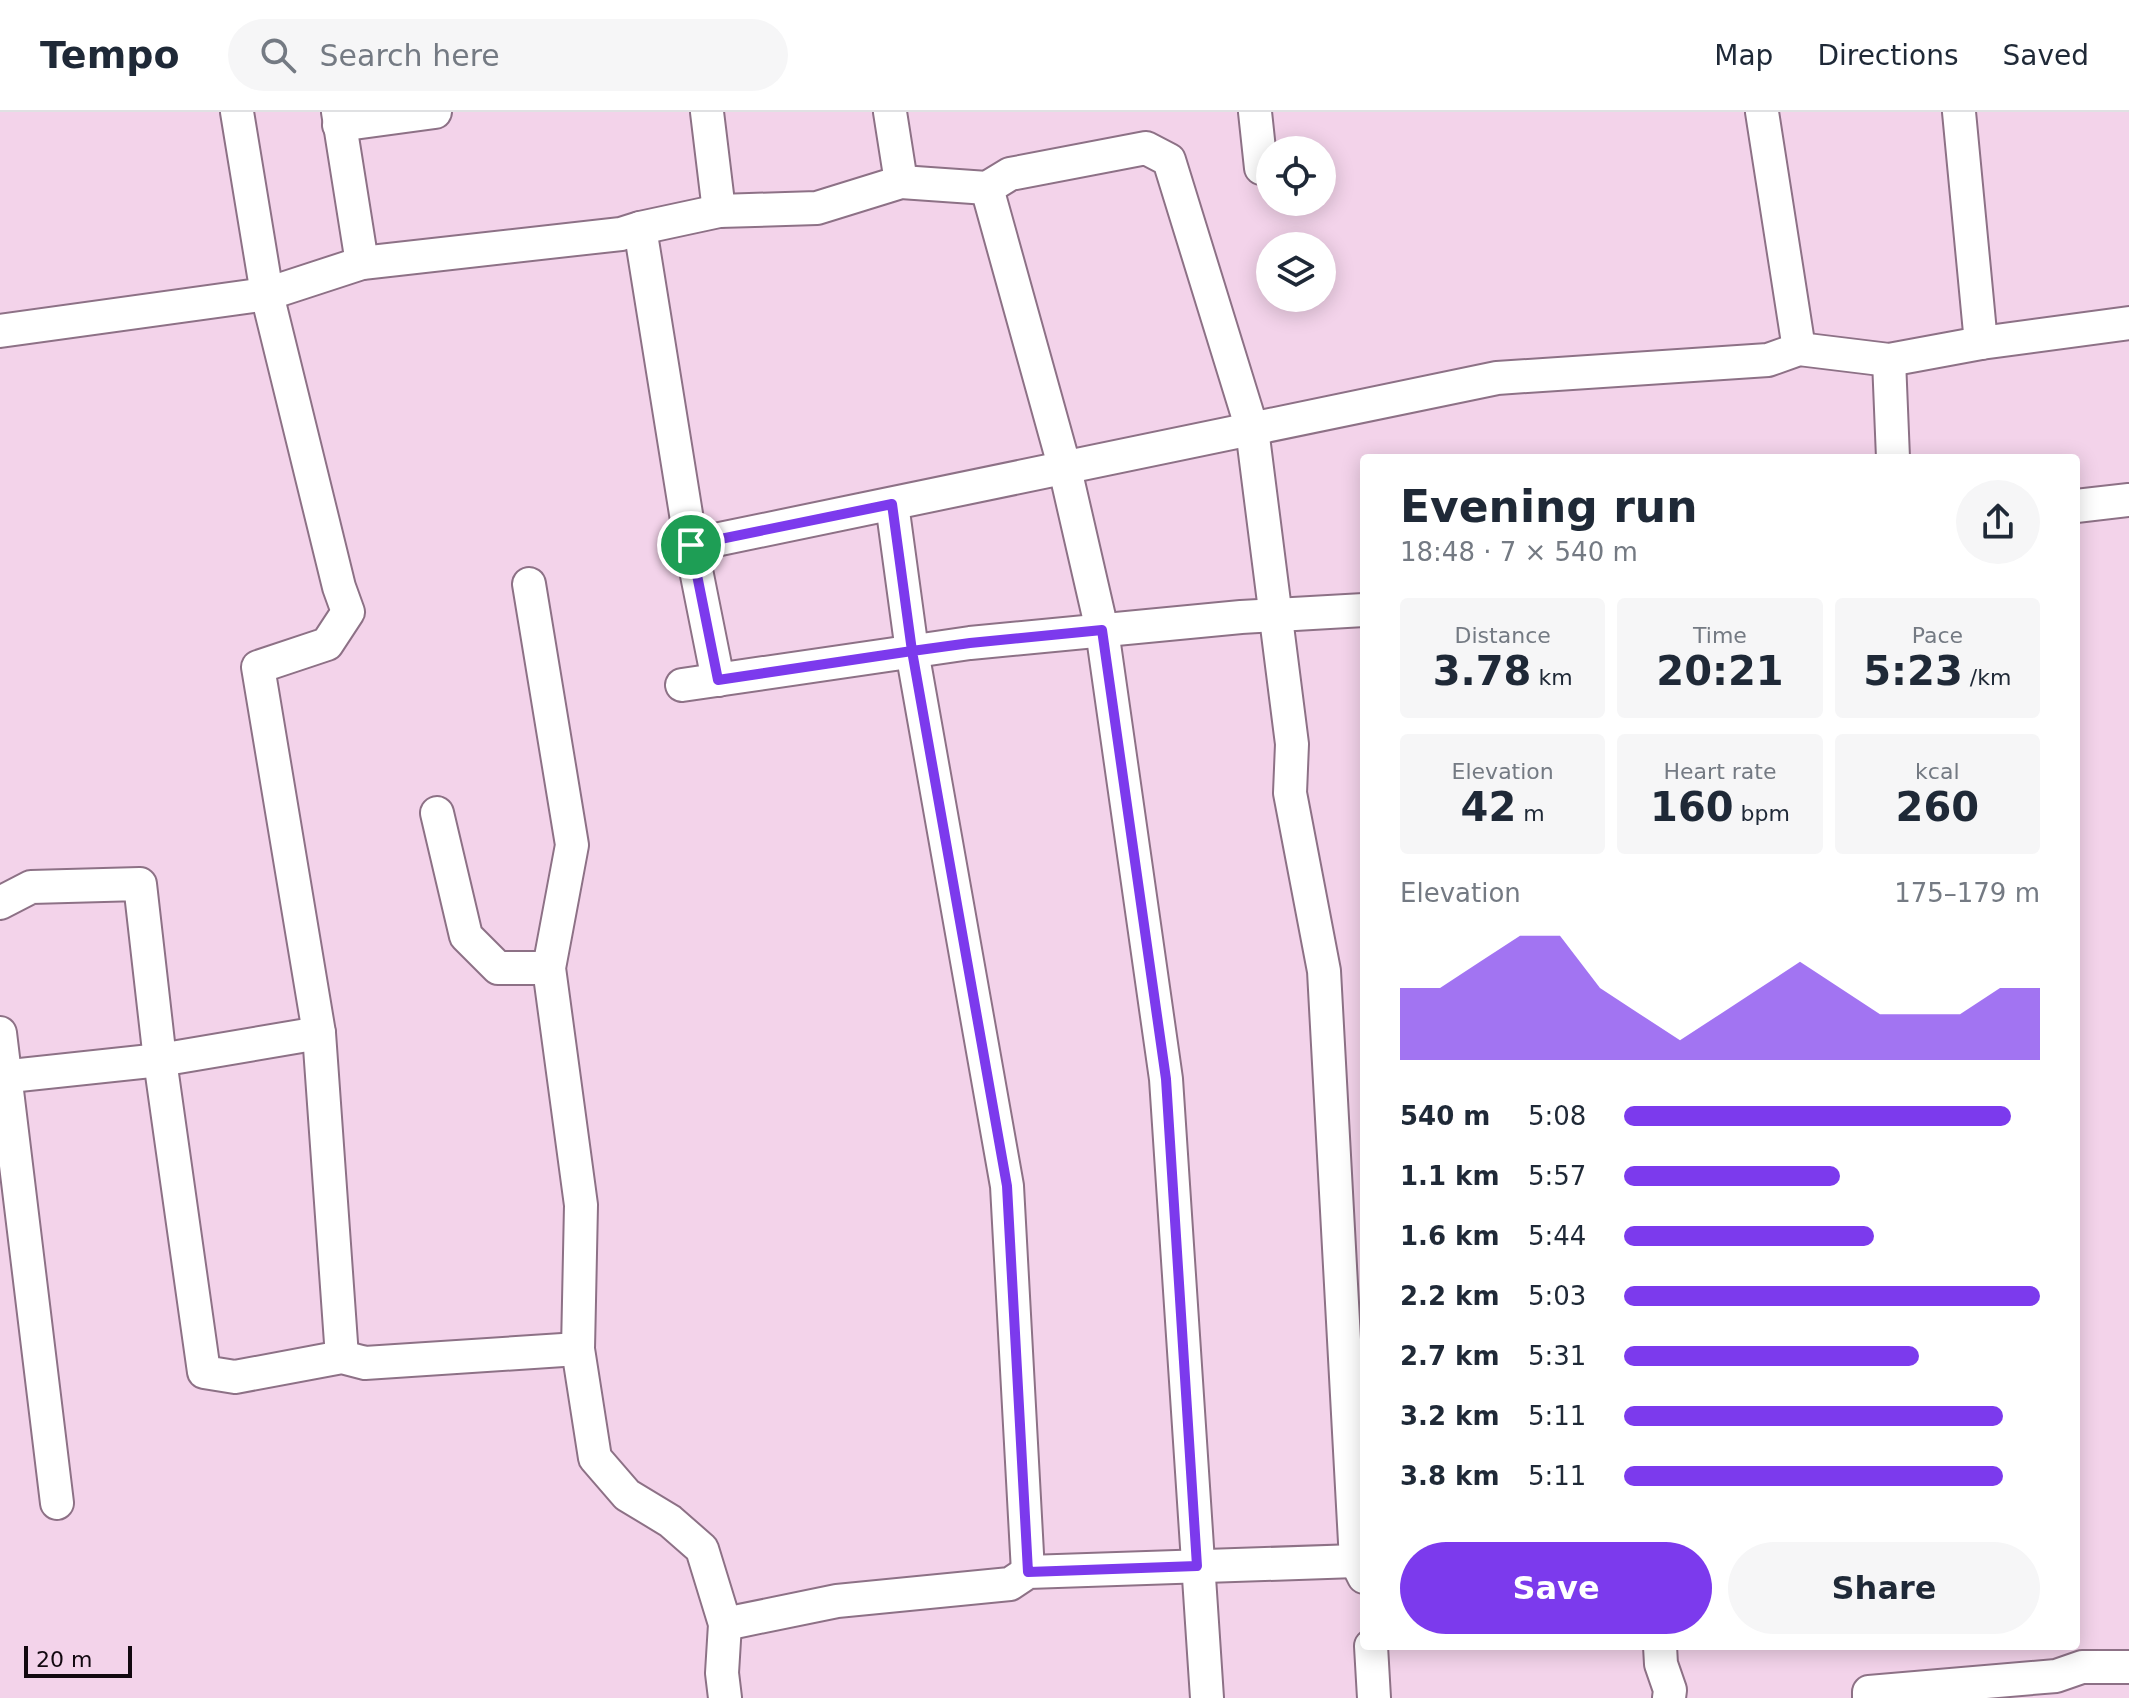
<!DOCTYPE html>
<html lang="en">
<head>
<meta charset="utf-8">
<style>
  :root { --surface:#fff; --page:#f6f6f7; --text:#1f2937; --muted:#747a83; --line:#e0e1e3; --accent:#7c3aed }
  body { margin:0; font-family:"DejaVu Sans",sans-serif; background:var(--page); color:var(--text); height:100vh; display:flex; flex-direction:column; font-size:30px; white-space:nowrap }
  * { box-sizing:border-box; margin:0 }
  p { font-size:26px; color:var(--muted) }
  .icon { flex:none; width:44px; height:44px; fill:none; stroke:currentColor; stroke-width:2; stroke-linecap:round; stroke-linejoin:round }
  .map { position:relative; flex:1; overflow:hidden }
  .drawer { position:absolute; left:1360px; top:342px; width:720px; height:1196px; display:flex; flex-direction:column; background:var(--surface); border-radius:8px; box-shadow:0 4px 20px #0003 }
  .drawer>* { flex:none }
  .controls { position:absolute; left:1256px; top:24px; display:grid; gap:16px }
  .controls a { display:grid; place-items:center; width:80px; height:80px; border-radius:50%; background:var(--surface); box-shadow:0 4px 20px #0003; font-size:40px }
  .scale { position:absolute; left:24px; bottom:20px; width:108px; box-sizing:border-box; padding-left:8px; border:4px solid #120810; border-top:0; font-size:22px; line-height:28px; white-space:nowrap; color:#120810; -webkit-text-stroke:6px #f3d3ea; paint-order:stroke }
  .pin { position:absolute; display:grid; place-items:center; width:68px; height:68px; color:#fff; margin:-34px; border:4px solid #fff; border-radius:50%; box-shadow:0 2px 8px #0007 }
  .round { display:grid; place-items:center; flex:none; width:84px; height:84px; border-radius:42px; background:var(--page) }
  .summary { display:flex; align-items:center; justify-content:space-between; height:136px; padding:0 40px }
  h1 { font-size:44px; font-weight:800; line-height:60px }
  .figures { display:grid; grid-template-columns:repeat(3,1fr); gap:12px; height:136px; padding:8px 40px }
  .figures div { display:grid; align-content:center; border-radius:8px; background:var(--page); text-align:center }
  .figures b { font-size:40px; font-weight:800 }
  .figures small { font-size:22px; font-weight:400 }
  .figures p { font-size:22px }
  .chart { height:224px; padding:16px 40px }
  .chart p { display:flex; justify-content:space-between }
  .chart svg { width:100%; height:144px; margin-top:8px; fill:var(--accent); opacity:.7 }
  .primary-button { display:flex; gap:16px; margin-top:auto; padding:16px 40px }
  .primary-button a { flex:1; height:92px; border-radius:48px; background:var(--accent); color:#fff; font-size:32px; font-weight:800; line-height:92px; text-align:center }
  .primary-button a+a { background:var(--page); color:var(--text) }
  ul { padding:0 40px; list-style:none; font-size:26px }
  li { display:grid; grid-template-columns:128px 96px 1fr; align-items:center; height:60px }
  li i { height:20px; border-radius:10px; background:var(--accent) }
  header { display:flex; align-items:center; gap:48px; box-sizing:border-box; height:112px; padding:0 40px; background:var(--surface); border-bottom:2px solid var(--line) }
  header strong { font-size:38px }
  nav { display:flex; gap:44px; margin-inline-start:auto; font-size:28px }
  .search { width:560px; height:72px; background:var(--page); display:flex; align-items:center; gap:20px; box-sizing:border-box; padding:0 28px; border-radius:44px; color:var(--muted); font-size:30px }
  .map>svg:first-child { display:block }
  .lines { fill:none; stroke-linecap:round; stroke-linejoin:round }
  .minor-casing { stroke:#8d7186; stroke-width:36 }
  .minor { stroke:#fff; stroke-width:32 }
  .route-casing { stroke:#fff; stroke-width:16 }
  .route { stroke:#7c3aed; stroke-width:10 }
</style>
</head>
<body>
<header>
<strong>Tempo</strong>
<div class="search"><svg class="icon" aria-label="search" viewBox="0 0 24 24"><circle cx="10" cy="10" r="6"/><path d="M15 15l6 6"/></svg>Search here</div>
<nav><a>Map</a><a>Directions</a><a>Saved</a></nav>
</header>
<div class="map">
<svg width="2129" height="1586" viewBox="0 0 2129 1586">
  <rect width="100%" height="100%" fill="#f3d3ea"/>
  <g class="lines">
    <g class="minor-casing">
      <g id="minor">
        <polyline points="237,0 267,182 339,475 348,500 327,532 258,555 319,921 342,1245"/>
        <polyline points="338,0 362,151"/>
        <polyline points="707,0 719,99"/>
        <polyline points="890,0 901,70"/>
        <polyline points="1255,0 1261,56"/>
        <polyline points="1762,0 1799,237"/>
        <polyline points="1959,0 1981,231"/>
        <polyline points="339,13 435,0"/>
        <polyline points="987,76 1065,357 1102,518 1166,967 1207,1586"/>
        <polyline points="640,116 691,433 718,568"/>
        <polyline points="0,219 267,182 362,151 621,122 640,116 719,99 817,96 901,70 987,76 1010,62 1146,36 1169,48 1252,317 1292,632 1290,681 1324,859 1356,1449 1364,1465"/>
        <polyline points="1889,248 1893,346"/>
        <polyline points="892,392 912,539 1007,1074 1028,1460"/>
        <polyline points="2076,394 2129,388"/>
        <polyline points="691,433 1497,266 1768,248 1799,237 1889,248 1981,231 2129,211"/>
        <polyline points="529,472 572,733 549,856 581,1093 578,1237 595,1346 627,1383 670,1409 702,1437 725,1512 722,1561 725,1586"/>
        <polyline points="682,573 970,531 1241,505 1364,498"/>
        <polyline points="437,701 466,824 498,856 549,856"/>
        <polyline points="0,791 31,775 140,772 160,948 204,1260 235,1265 342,1245 365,1251 578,1237"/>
        <polyline points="0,921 57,1391"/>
        <polyline points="0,965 160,948 319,921"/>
        <polyline points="725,1512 837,1489 1010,1472 1028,1460 1356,1449"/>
        <polyline points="1371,1534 1374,1586"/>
        <polyline points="1660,1534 1661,1552 1670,1578 1669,1586"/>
        <polyline points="1869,1586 1869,1580 2056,1564 2082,1555 2129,1555"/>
      </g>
    </g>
    <use href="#minor" class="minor"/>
  </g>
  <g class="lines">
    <g class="route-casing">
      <polyline id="route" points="691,433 718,568 912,539 1007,1074 1028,1460 1197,1454 1166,967 1102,518 970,531 912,539 892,392 691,433"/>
    </g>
    <use href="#route" class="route"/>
  </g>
</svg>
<div class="controls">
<a><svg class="icon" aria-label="locate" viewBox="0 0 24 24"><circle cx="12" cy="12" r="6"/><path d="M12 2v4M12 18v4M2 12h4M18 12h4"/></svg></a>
<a><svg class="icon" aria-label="layers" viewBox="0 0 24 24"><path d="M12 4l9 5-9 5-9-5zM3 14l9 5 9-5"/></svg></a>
</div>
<div class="scale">20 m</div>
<div class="pin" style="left:691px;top:433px;background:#1e9e55"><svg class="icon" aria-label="arrive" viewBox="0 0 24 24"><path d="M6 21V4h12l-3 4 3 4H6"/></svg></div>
<section class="drawer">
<div class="summary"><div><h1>Evening run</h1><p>18:48 · 7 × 540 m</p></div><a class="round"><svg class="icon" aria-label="share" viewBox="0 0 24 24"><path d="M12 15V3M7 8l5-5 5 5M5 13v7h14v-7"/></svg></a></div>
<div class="figures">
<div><p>Distance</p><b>3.78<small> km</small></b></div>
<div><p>Time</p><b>20:21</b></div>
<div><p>Pace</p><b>5:23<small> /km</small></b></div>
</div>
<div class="figures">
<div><p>Elevation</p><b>42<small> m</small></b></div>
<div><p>Heart rate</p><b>160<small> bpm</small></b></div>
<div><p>kcal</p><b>260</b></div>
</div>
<div class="chart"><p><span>Elevation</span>175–179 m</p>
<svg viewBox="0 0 160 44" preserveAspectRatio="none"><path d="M0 44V22L10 22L20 14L30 6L40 6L50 22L60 30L70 38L80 30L90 22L100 14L110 22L120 30L130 30L140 30L150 22L160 22V44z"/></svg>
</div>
<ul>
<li><b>540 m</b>5:08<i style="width:93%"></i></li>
<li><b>1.1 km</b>5:57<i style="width:52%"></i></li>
<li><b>1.6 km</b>5:44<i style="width:60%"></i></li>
<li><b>2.2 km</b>5:03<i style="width:100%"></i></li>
<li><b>2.7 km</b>5:31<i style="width:71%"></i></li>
<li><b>3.2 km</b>5:11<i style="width:91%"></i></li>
<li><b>3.8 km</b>5:11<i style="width:91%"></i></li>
</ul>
<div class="primary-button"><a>Save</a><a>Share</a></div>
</section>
</div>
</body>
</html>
